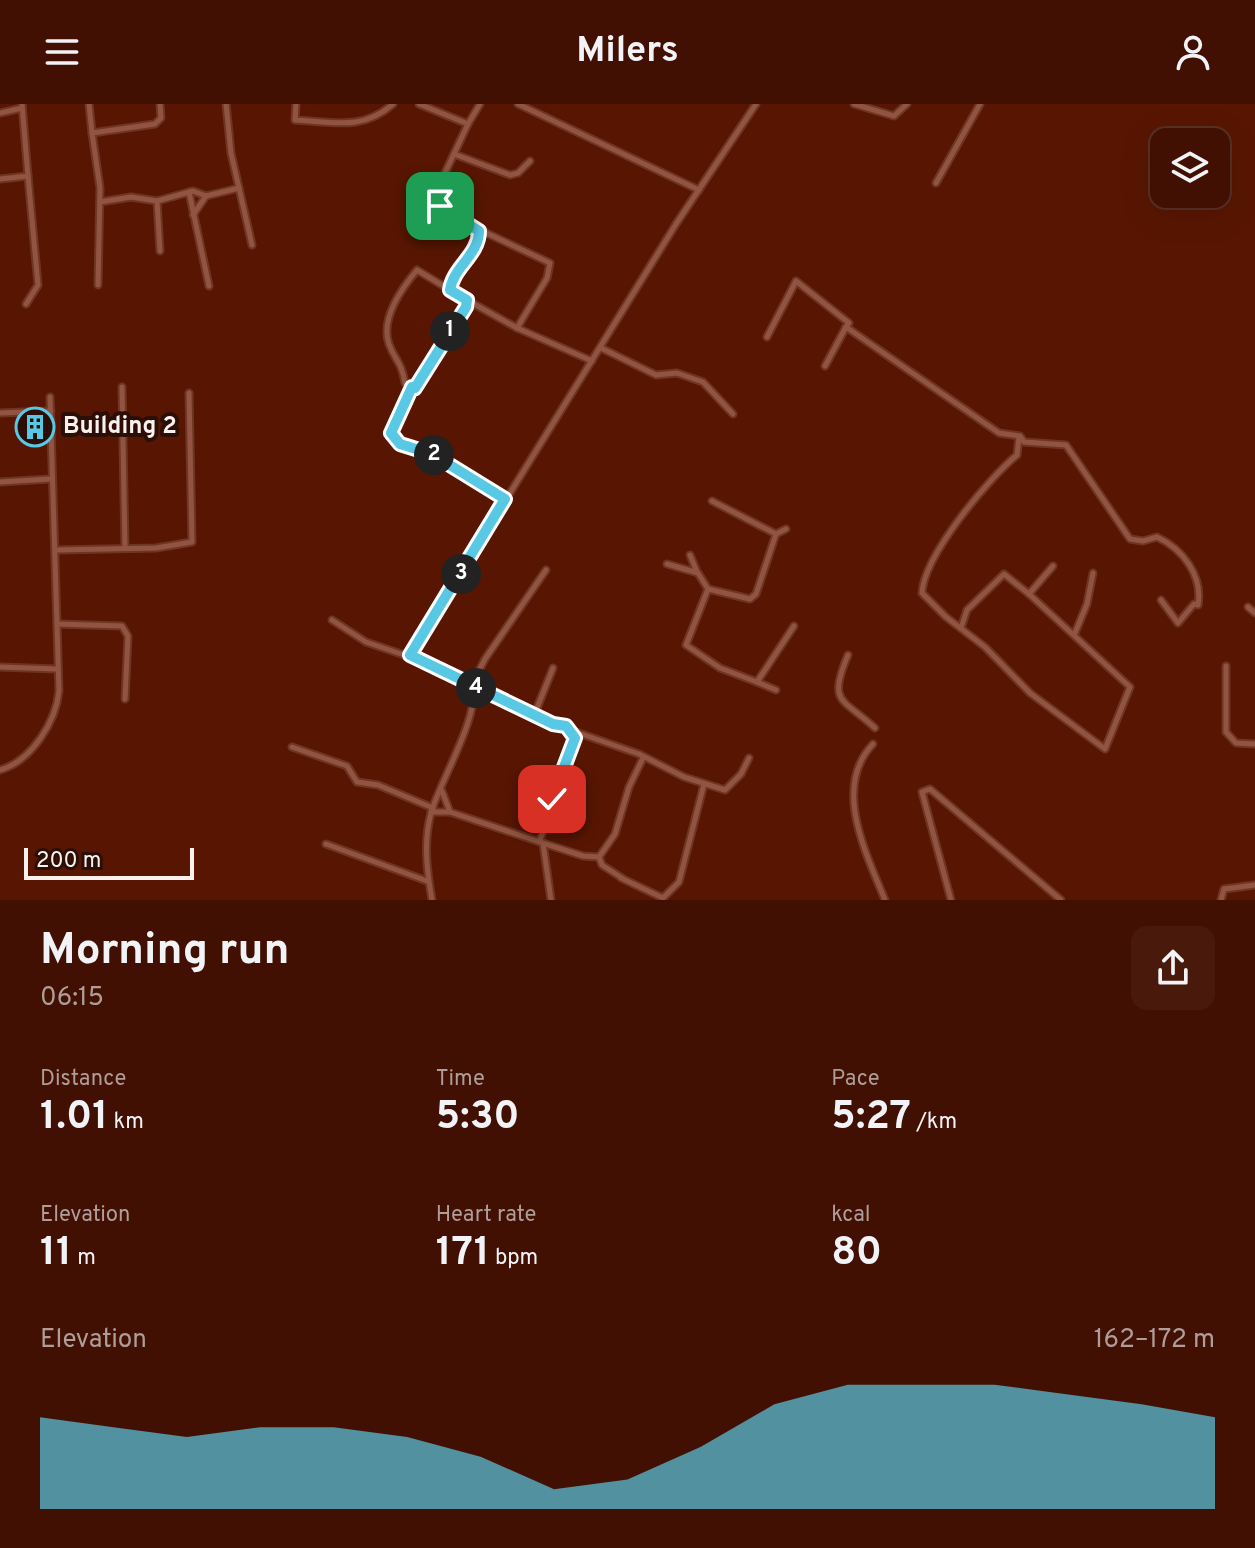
<!DOCTYPE html>
<html lang="en">
<head>
<meta charset="utf-8">
<style>
  :root { --surface:#421002; --page:#49190c; --text:#f1f3f6; --muted:#ae9d99; --line:#5a3024; --accent:#59c8e4 }
  body { margin:0; font-family:Overpass,sans-serif; background:var(--page); color:var(--text); height:100vh; display:flex; flex-direction:column; font-size:30px; white-space:nowrap }
  * { box-sizing:border-box; margin:0 }
  p { font-size:26px; color:var(--muted) }
  .icon { flex:none; width:44px; height:44px; fill:none; stroke:currentColor; stroke-width:2; stroke-linecap:round; stroke-linejoin:round }
  .map { position:relative; height:796px; overflow:hidden }
  .panel { display:flex; flex-direction:column; background:var(--surface); flex:1 }
  .panel>* { flex:none }
  .buttons { position:absolute; left:1150px; top:24px; display:grid; gap:16px }
  .buttons a { display:grid; place-items:center; width:80px; height:80px; border-radius:16px; background:var(--surface); box-shadow:0 8px 32px #0002,0 0 0 2px var(--line); font-size:40px }
  .scale { position:absolute; left:24px; bottom:20px; width:170px; box-sizing:border-box; padding-left:8px; border:4px solid #faf1ee; border-top:0; font-size:22px; line-height:28px; white-space:nowrap; color:#faf1ee; -webkit-text-stroke:6px #2b0f07; paint-order:stroke }
  .pin { position:absolute; display:grid; place-items:center; width:68px; height:68px; color:#fff; margin:-34px; border-radius:16px; box-shadow:0 4px 12px #0006 }
  .km { position:absolute; width:40px; height:40px; margin:-20px; border-radius:50%; background:#222; color:#fff; font-size:22px; line-height:40px; text-align:center }
  .round { display:grid; place-items:center; flex:none; width:84px; height:84px; border-radius:16px; background:var(--page) }
  .headline { display:flex; align-items:center; justify-content:space-between; height:136px; padding:0 40px }
  h1 { font-size:44px; font-weight:700; line-height:60px }
  .figures { display:grid; grid-template-columns:repeat(3,1fr); gap:12px; height:136px; padding:8px 40px }
  .figures div { display:grid; align-content:center }
  .figures b { font-size:40px; font-weight:700 }
  .figures small { font-size:22px; font-weight:400 }
  .figures p { font-size:22px }
  .chart { height:224px; padding:16px 40px }
  .chart p { display:flex; justify-content:space-between }
  .chart svg { width:100%; height:144px; margin-top:8px; fill:var(--accent); opacity:.7 }
  header { display:flex; justify-content:space-between; align-items:center; height:104px; padding:0 40px; background:var(--surface); font-size:36px; font-weight:700 }
  .map>svg:first-child { display:block }
  .lines { fill:none; stroke-linecap:round; stroke-linejoin:round }
  .minor-casing { stroke:#6f3523; stroke-width:9 }
  .minor { stroke:#925442; stroke-width:5 }
  .route-casing { stroke:#fff; stroke-width:16 }
  .route { stroke:#59c8e4; stroke-width:10 }
  .labels { text-anchor:middle; dominant-baseline:central; stroke-width:8; stroke-linejoin:round; paint-order:stroke }
  .poi-label { font-size:24px; font-weight:bold; fill:#faf1ee; stroke:#2b0f07; text-anchor:start }
</style>
</head>
<body>
<header><svg class="icon" aria-label="menu" viewBox="0 0 24 24"><path d="M4 6h16M4 12h16M4 18h16"/></svg>Milers<svg class="icon" aria-label="person" viewBox="0 0 24 24"><circle cx="12" cy="8" r="4"/><path d="M4 21q1-7 8-7t8 7"/></svg></header>
<div class="map">
<svg width="1255" height="796" viewBox="0 0 1255 796">
  <rect width="100%" height="100%" fill="#581602"/>
  <g class="lines">
    <g class="minor-casing">
      <g id="minor">
        <polyline points="89,0 92,29 155,20 161,14 160,0"/>
        <polyline points="226,0 231,49 252,141"/>
        <path d="M296 0 295 16C334 18 362 27 393 0"/>
        <polyline points="419,0 468,20 480,0"/>
        <polyline points="518,0 699,86"/>
        <polyline points="854,0 894,12 907,0"/>
        <polyline points="0,9 22,4"/>
        <polyline points="92,29 100,84 98,181"/>
        <polyline points="454,50 510,71 518,69 530,57"/>
        <polyline points="0,75 28,72 22,0"/>
        <polyline points="936,79 980,0"/>
        <polyline points="416,85 435,97"/>
        <polyline points="189,88 209,182"/>
        <polyline points="157,97 160,147"/>
        <polyline points="100,98 131,93 157,97 193,87 206,92 239,84"/>
        <polyline points="193,111 206,92"/>
        <path d="M450 186 417 166C402 184 380 215 389 240 395 257 401 256 405 279L415 284 466 203 467 196 450 186C454 163 479 151 479 127L435 97 436 88 468 20"/>
        <polyline points="467,196 517,224 547,174 550,159 478,125"/>
        <polyline points="26,200 38,181 28,72"/>
        <polyline points="517,224 592,257"/>
        <path d="M767 233 796 177 849 219 846 223 999 329 1020 332 1024 338 1066 341 1130 435 1143 437 1157 433C1183 445 1203 472 1198 501L1194 500 1178 519 1161 496"/>
        <polyline points="601,244 656,271 677,269 703,278 733,310"/>
        <polyline points="825,262 846,223"/>
        <polyline points="122,283 125,444"/>
        <polyline points="412,283 391,329 400,340 432,350 505,395"/>
        <polyline points="0,309 51,307"/>
        <path d="M1019 333 1017 351C989 374 924 451 922 489L946 513 985 543 1030 589 1105 645 1130 583 1029 490"/>
        <polyline points="0,378 50,375"/>
        <polyline points="712,397 776,430 786,425"/>
        <polyline points="56,446 156,444 192,438 189,289"/>
        <polyline points="690,451 697,468"/>
        <polyline points="667,460 698,469 708,485"/>
        <polyline points="1248,503 1255,509"/>
        <polyline points="332,516 366,538 410,553"/>
        <polyline points="57,520 122,522 128,532 125,595"/>
        <polyline points="961,524 967,506 1004,470 1029,490 1053,462"/>
        <polyline points="1075,529 1087,500 1093,469"/>
        <path d="M848 551C827 600 843 594 875 624"/>
        <polyline points="1226,562 1226,628 1236,639 1255,640"/>
        <polyline points="0,563 56,565"/>
        <polyline points="757,578 720,564 686,541 708,485 750,495 756,490 776,430"/>
        <polyline points="472,580 485,555 546,466"/>
        <polyline points="473,582 553,620 639,650 684,673 725,686 741,670 749,654"/>
        <polyline points="776,586 757,578 794,522"/>
        <polyline points="535,609 553,564"/>
        <path d="M873 640C832 683 866 749 885 796"/>
        <polyline points="292,643 347,662 357,678 378,681 433,704"/>
        <path d="M0 666C32 657 56 617 59 587L50 293"/>
        <polyline points="442,687 450,708 543,739 551,796"/>
        <polyline points="431,708 450,708"/>
        <polyline points="540,736 575,634 569,625"/>
        <polyline points="543,739 583,752 599,753"/>
        <polyline points="326,740 427,777"/>
        <polyline points="621,774 663,794 679,778 704,680"/>
        <polyline points="622,774 602,761 599,753 615,730 629,683 643,654"/>
        <path d="M432 796C427 767 423 739 431 709 439 679 482 609 472 580L410 551 676 120 756 0"/>
        <polyline points="951,796 922,688 930,685 1061,796"/>
        <polyline points="1221,796 1224,785 1255,781"/>
      </g>
    </g>
    <use href="#minor" class="minor"/>
  </g>
  <g class="lines">
    <g class="route-casing">
      <path id="route" d="M440 102 479 127C479 151 453 163 450 186L467 196 466 203 415 284 412 283 391 329 400 340 432 350 505 395 410 551 553 620 566 622 575 634 552 695"/>
    </g>
    <use href="#route" class="route"/>
  </g>
  <defs>
    <g id="building-ring" transform="scale(2)"><circle r="9.5" fill="#2b0f07" stroke="#59c8e4" stroke-width="1.5"/><path d="M-4-6H4V6H1V3H-1V6H-4ZM-2.5-4.3h1.7v1.8h-1.7ZM.8-4.3h1.7v1.8H.8ZM-2.5-1h1.7V.8h-1.7ZM.8-1h1.7V.8H.8Z" fill="#59c8e4"/></g>
  </defs>
  <g fill-rule="evenodd">
    <use href="#building-ring" x="35" y="323"/>
  </g>
  <g class="labels">
    <g class="poi-label">
      <text x="63" y="323">Building 2</text>
    </g>
  </g>
</svg>
<div class="buttons">
<a><svg class="icon" aria-label="layers" viewBox="0 0 24 24"><path d="M12 4l9 5-9 5-9-5zM3 14l9 5 9-5"/></svg></a>
</div>
<div class="scale">200 m</div>
<div class="pin" style="left:440px;top:102px;background:#1e9e55"><svg class="icon" aria-label="arrive" viewBox="0 0 24 24"><path d="M6 21V4h12l-3 4 3 4H6"/></svg></div>
<div class="pin" style="left:552px;top:695px;background:#d93025"><svg class="icon" aria-label="check" viewBox="0 0 24 24"><path d="M5 12l5 5 9-10"/></svg></div>
<b class="km" style="left:450px;top:227px">1</b>
<b class="km" style="left:434px;top:351px">2</b>
<b class="km" style="left:461px;top:470px">3</b>
<b class="km" style="left:476px;top:584px">4</b>
</div>
<section class="panel">
<div class="headline"><div><h1>Morning run</h1><p>06:15</p></div><a class="round"><svg class="icon" aria-label="share" viewBox="0 0 24 24"><path d="M12 15V3M7 8l5-5 5 5M5 13v7h14v-7"/></svg></a></div>
<div class="figures">
<div><p>Distance</p><b>1.01<small> km</small></b></div>
<div><p>Time</p><b>5:30</b></div>
<div><p>Pace</p><b>5:27<small> /km</small></b></div>
</div>
<div class="figures">
<div><p>Elevation</p><b>11<small> m</small></b></div>
<div><p>Heart rate</p><b>171<small> bpm</small></b></div>
<div><p>kcal</p><b>80</b></div>
</div>
<div class="chart"><p><span>Elevation</span>162–172 m</p>
<svg viewBox="0 0 160 44" preserveAspectRatio="none"><path d="M0 44V16L10 19L20 22L30 19L40 19L50 22L60 28L70 38L80 35L90 25L100 12L110 6L120 6L130 6L140 9L150 12L160 16V44z"/></svg>
</div>
</section>
</body>
</html>
